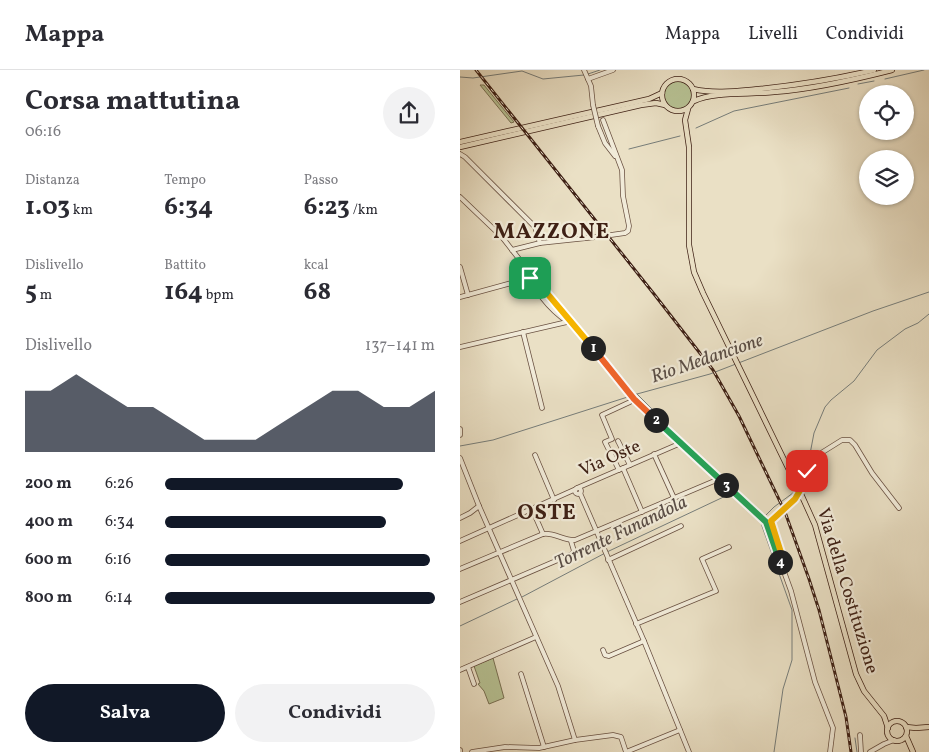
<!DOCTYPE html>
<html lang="it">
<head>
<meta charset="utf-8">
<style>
  :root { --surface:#fff; --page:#f2f2f3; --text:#2b2b33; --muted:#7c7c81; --line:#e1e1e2; --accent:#111827 }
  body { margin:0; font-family:Vollkorn,serif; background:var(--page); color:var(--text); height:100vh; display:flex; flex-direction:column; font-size:19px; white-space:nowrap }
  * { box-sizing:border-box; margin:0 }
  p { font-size:16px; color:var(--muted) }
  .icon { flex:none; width:28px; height:28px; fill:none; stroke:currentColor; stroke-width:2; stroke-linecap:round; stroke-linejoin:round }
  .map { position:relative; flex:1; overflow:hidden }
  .panel { display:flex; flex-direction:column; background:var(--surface); width:460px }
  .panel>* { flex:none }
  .fabs { position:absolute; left:399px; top:15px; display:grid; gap:10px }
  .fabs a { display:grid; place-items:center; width:55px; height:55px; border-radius:50%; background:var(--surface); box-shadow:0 1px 4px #0004; font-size:25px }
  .pin { position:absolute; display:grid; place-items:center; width:42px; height:42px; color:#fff; margin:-21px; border-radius:10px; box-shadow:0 2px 8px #0006 }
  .km { position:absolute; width:25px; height:25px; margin:-12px; border-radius:50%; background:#222; color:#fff; font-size:14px; line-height:25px; text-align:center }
  .round { display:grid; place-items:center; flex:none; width:52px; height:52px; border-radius:26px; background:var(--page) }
  .overview { display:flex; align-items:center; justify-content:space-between; height:85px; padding:0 25px }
  h1 { font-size:28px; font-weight:700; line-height:38px }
  .figures { display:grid; grid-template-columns:repeat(3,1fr); gap:8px; height:85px; padding:5px 25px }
  .figures div { display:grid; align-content:center }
  .figures b { font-size:25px; font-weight:700 }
  .figures small { font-size:14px; font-weight:400 }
  .figures p { font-size:14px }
  .chart { height:140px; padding:10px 25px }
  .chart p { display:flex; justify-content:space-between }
  .chart svg { width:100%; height:90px; margin-top:5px; fill:var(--accent); opacity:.7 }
  .cta { display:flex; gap:10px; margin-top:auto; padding:10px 25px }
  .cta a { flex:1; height:58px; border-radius:30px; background:var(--accent); color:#fff; font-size:20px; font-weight:700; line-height:58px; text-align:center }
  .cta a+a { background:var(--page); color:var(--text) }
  ul { padding:0 25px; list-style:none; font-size:16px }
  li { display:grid; grid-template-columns:80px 60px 1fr; align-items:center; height:38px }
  li i { height:12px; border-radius:6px; background:var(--accent) }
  header { display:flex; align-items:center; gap:30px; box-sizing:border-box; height:70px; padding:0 25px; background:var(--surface); border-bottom:1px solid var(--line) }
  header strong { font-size:24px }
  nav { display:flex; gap:28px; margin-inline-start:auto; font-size:18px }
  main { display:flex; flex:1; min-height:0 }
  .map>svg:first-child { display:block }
  .green { fill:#b7c294; stroke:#7a7154 }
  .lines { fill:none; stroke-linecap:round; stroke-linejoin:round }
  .stream { stroke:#767d7a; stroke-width:1 }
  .minor-casing { stroke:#695041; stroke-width:5.5 }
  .major-casing { stroke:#3e2015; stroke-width:6 }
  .minor { stroke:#f1ebd9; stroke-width:4 }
  .major { stroke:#eae0c5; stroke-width:4.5 }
  .rail-casing { stroke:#3e2015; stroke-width:3 }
  .rail { stroke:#f1ebd9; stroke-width:1; stroke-dasharray:4; stroke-linecap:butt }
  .minor-bridge-casing { stroke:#695041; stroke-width:5.5; stroke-linecap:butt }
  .major-bridge-casing { stroke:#3e2015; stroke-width:6; stroke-linecap:butt }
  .minor-bridge { stroke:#f1ebd9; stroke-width:4 }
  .major-bridge { stroke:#eae0c5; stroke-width:4.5 }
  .split-1-casing { stroke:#fff; stroke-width:10 }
  .split-2-casing { stroke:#fff; stroke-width:10 }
  .split-3-casing { stroke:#fff; stroke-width:10 }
  .split-4-casing { stroke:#fff; stroke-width:10 }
  .split-5-casing { stroke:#fff; stroke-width:10 }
  .split-1 { stroke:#f5b400; stroke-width:6 }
  .split-2 { stroke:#f0652b; stroke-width:6 }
  .split-3 { stroke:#22a559; stroke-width:6 }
  .split-4 { stroke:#22a559; stroke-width:6 }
  .split-5 { stroke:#f5b400; stroke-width:6 }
  .labels { text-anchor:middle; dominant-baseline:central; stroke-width:4.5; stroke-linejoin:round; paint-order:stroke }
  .street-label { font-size:18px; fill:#3e2015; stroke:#f1ebd9 }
  .water-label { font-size:19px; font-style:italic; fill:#5a4e47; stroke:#f1ebd9 }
  .district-label { font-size:22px; font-weight:bold; letter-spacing:1px; fill:#3e2015; stroke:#f1ebd9 }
</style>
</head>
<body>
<header>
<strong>Mappa</strong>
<nav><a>Mappa</a><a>Livelli</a><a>Condividi</a></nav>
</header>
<main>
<section class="panel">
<div class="overview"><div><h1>Corsa mattutina</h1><p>06:16</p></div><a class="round"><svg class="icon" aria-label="share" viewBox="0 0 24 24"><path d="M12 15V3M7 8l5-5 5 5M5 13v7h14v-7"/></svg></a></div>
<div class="figures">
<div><p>Distanza</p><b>1.03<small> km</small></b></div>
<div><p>Tempo</p><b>6:34</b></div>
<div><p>Passo</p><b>6:23<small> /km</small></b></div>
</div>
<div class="figures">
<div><p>Dislivello</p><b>5<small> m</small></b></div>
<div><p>Battito</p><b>164<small> bpm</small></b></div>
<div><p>kcal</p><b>68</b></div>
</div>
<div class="chart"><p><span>Dislivello</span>137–141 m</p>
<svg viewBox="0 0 160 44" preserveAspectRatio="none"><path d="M0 44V14L10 14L20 6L30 14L40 22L50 22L60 30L70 38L80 38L90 38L100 30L110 22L120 14L130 14L140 22L150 22L160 14V44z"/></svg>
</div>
<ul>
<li><b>200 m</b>6:26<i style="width:88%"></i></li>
<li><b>400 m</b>6:34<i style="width:82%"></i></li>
<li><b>600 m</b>6:16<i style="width:98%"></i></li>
<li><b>800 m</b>6:14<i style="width:100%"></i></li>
</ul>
<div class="cta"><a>Salva</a><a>Condividi</a></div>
</section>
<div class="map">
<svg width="469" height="682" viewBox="0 0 469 682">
  <rect width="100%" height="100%" fill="#eae0c5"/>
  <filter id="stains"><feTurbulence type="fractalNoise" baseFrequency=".004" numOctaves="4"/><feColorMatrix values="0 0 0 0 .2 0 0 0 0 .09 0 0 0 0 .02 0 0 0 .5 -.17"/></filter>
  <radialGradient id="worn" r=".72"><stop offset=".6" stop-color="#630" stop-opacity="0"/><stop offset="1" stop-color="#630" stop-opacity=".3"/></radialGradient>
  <g class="green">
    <circle cx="218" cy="25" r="14"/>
    <polygon points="24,15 54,52 51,53 20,15"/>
    <polygon points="33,588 44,628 29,634 24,621 18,614 20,613 14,596"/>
  </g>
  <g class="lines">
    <g class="stream">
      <polyline points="128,4 140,0"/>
      <polyline points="0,7 13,8 62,1 83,9 124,5"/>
      <polyline points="425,9 464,0"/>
      <polyline points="398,14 414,11"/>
      <polyline points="236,58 274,41 389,18"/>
      <polyline points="169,79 220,66"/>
      <polyline points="177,324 222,369"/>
      <polyline points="0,376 33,370 177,324 250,304 413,241 469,222"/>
      <polyline points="244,391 276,421"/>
      <polyline points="339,416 341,404 350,384 354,363 365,337 371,330 394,311 417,280 445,259 458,253 469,244"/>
      <polyline points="304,447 314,437 337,420"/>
      <polyline points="302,451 302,456 332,540 332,590 323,619 314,682"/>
      <polyline points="62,527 149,481 272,423"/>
      <polyline points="0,556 57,529"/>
      <polyline points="395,668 397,682"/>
    </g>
    <g class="minor-casing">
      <g id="minor">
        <polyline points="124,0 131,16 133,35"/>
        <polyline points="128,9 153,0"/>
        <polyline points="143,50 162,100 163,126 169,156 168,161 165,163 151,165"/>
        <polyline points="138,56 145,73 155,86"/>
        <polyline points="0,84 5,87 75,157 80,173"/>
        <polyline points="0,127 42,167 63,194 184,340 306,452 331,521 355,612 373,658 370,682"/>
        <polyline points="52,180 80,173 146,166"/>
        <path d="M63 196C72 217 89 240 108 252"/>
        <polyline points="0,197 8,225"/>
        <polyline points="56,210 63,205 64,199"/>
        <polyline points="0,227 70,208"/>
        <polyline points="63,262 82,338"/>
        <polyline points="0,277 107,252"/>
        <polyline points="0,359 0,365"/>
        <polyline points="158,371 170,395"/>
        <polyline points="194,384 214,428"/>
        <polyline points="75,385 94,430"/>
        <polyline points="0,388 19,436 98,616 115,670"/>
        <polyline points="163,398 182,442"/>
        <polyline points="159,400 145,372 152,369 142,345 170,332"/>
        <polyline points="117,418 221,373"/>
        <circle cx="118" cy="421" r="3"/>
        <polyline points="120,423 184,571 229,682"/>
        <polyline points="72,439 83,464"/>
        <polyline points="0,448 10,443 19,436"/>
        <polyline points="0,471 116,419"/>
        <polyline points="148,490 221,456"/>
        <polyline points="320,493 323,489 315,466 312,449 335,429 342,417 347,401 358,385 382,370 390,370 395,375 412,403 439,438"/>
        <path d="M0 499 83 464C94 462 104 471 115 470L259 409"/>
        <polyline points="0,532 112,484 114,481 111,471"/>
        <polyline points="176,554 256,521 242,489 269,477"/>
        <polyline points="143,580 145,585 149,586 184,571"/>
        <polyline points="8,597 14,614"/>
        <polyline points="0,600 76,567"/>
        <polyline points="61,604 84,677"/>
        <polyline points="400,665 401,682"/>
        <polyline points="0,680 0,682"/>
        <polyline points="12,682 45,677 79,678 115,670 153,665 161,667 166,682 220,660"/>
        <polyline points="410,682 424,674 434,670"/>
      </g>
    </g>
    <g class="major-casing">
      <g id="major">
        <circle cx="218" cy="25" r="16"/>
        <path d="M233 19C254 24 277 21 299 19 338 15 376 9 414 0"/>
        <path d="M234 31C254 21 291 25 314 22 354 19 393 10 432 0"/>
        <polyline points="228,39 225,50 229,77 229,175 234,202 243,223 331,404"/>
        <polyline points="0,72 189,29 202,23"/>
        <polyline points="0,77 181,35 196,33 205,35"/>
        <polyline points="341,424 355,455 396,604 404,621 424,646 428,658"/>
        <circle cx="437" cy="661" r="10"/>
        <polyline points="446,657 456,658 469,657"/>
        <polyline points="446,666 453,682"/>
      </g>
    </g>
    <use href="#minor" class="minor"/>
    <use href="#major" class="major"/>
    <g class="rail-casing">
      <polyline id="rail" points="16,0 194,224 253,300 279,346 325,442 349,509 359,540 386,647 391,682"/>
    </g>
    <use href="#rail" class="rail"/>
    <g class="minor-bridge-casing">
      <polyline id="minor-bridge" points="133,35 138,56"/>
    </g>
    <g class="major-bridge-casing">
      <polyline id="major-bridge" points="331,404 341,424"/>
    </g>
    <use href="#minor-bridge" class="minor-bridge"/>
    <use href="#major-bridge" class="major-bridge"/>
  </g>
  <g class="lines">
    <g class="split-1-casing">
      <polyline id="split-1" points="70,208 75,209 133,278"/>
    </g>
    <g class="split-2-casing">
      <polyline id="split-2" points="133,278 174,329 196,350"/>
    </g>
    <g class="split-3-casing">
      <polyline id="split-3" points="196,350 266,415"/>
    </g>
    <g class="split-4-casing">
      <polyline id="split-4" points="266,415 306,452 320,492"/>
    </g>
    <g class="split-5-casing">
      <polyline id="split-5" points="320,492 323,489 311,451 335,429 342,417 347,401"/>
    </g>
    <use href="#split-1" class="split-1"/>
    <use href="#split-2" class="split-2"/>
    <use href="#split-3" class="split-3"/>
    <use href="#split-4" class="split-4"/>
    <use href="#split-5" class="split-5"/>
  </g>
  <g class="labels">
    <g class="street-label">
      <text transform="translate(150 389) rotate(-24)">Via Oste</text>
      <text transform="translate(387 521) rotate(73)">Via della Costituzione</text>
    </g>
    <g class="water-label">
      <text transform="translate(247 289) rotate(-19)">Rio Medancione</text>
      <text transform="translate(161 463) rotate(-26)">Torrente Funandola</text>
    </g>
    <g class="district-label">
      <text x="92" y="162">MAZZONE</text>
      <text x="87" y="443">OSTE</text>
    </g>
  </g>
  <rect width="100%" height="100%" filter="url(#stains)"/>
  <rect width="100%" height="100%" fill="url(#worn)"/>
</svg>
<div class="fabs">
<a><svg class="icon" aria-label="locate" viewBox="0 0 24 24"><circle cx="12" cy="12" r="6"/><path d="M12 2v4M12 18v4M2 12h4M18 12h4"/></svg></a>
<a><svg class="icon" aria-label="layers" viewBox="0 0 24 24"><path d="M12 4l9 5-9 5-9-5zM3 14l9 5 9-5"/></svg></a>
</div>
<div class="pin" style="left:70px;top:208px;background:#1e9e55"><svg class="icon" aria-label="arrive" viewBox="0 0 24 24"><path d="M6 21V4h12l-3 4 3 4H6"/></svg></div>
<div class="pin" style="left:347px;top:401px;background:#d93025"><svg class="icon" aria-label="check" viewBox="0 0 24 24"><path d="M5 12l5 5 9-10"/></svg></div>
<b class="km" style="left:133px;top:278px">1</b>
<b class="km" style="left:196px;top:350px">2</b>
<b class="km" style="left:266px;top:415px">3</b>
<b class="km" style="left:320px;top:492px">4</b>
</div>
</main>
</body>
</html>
